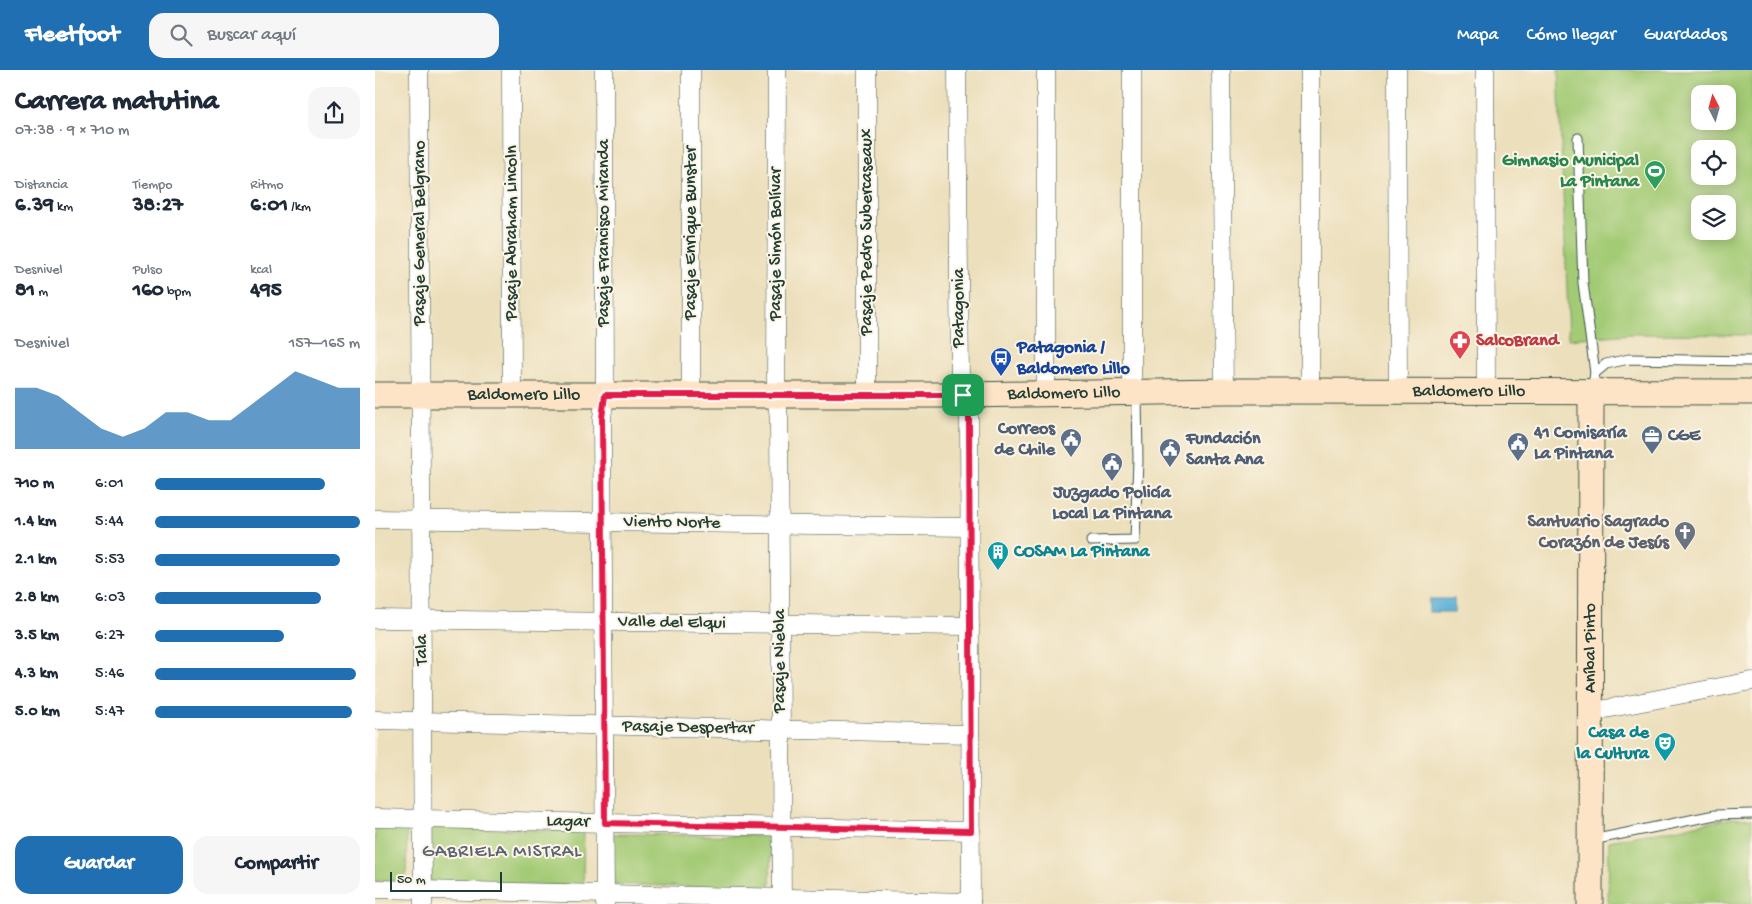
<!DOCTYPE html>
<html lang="es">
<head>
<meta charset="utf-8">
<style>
  :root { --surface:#fff; --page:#f6f6f7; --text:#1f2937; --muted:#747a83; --accent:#1f6fb2 }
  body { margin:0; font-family:"Gochi Hand",sans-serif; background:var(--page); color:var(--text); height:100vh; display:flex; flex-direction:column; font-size:19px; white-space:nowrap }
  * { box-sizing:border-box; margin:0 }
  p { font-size:16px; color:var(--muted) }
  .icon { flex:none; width:28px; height:28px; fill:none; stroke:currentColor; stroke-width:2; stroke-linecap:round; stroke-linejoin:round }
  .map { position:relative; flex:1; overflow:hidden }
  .panel { display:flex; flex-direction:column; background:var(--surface); width:375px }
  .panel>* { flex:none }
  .needle { width:32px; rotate:354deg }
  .tools { position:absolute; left:1316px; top:15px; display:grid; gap:10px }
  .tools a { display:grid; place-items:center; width:45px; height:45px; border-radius:10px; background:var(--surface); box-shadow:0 2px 12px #0003; font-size:25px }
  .scale { position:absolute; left:15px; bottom:12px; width:112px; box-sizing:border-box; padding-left:5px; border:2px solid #1f3d34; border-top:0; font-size:14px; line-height:18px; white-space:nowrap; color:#1f3d34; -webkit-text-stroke:4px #fcf5e5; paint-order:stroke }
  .pin { position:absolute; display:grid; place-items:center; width:42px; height:42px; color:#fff; margin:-21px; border-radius:10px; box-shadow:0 2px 8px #0006 }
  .round { display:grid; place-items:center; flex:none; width:52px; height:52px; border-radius:15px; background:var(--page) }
  .head { display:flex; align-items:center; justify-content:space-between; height:85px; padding:0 15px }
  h1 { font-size:28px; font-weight:700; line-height:38px }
  .stats { display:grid; grid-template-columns:repeat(3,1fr); gap:8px; height:85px; padding:5px 15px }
  .stats div { display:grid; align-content:center }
  .stats b { font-size:21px; font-weight:700 }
  .stats small { font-size:14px; font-weight:400 }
  .stats p { font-size:14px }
  .chart { height:140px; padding:10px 15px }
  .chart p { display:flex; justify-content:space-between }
  .chart svg { width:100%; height:90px; margin-top:5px; fill:var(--accent); opacity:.7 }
  .cta { display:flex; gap:10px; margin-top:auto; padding:10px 15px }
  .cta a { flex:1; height:58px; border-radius:15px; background:var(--accent); color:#fff; font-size:20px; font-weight:700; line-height:58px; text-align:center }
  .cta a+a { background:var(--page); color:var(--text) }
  ul { padding:0 15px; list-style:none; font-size:16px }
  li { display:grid; grid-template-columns:80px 60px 1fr; align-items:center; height:38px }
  li i { height:12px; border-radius:6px; background:var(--accent) }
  header { display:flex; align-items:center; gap:30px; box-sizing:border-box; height:70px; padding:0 25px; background:var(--accent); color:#fff }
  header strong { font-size:24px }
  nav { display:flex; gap:28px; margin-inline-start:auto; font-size:18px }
  .search { width:350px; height:45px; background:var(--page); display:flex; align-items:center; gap:12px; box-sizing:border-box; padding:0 18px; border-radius:15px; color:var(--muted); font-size:19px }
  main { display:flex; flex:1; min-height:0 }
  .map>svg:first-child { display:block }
  .green { fill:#a3ca75; stroke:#618454; fill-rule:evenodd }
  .water { fill:#5bb1d8; stroke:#3d7786 }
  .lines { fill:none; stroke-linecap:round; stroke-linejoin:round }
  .lane-casing { stroke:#3e5548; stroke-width:11 }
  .street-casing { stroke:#3e5548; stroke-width:19 }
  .secondary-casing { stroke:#3e5548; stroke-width:27 }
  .lane { stroke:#fff; stroke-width:9 }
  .street { stroke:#fff; stroke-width:18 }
  .secondary { stroke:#fee4c6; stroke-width:25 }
  .route-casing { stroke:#fff; stroke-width:10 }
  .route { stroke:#e11d48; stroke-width:6 }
  .labels { text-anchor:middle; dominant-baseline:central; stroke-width:4; stroke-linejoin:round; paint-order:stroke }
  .leisure-label { font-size:18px; font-weight:bold; fill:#27864d; stroke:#fcf5e5; text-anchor:end }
  .street-label { font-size:18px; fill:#1f3d34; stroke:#fcf5e5 }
  .health-label { font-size:18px; font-weight:bold; fill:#be3a42; stroke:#fcf5e5; text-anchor:start }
  .transit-label { font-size:18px; font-weight:bold; fill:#164399; stroke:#fcf5e5; text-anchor:start }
  .service-label { font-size:18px; font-weight:bold; fill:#4e5e75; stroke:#fcf5e5; text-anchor:start }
  .worship-label { font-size:18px; font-weight:bold; fill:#5b616d; stroke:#fcf5e5; text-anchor:end }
  .culture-label { font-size:18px; font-weight:bold; fill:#0d838f; stroke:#fcf5e5; text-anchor:start }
  .neighbourhood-label { font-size:19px; letter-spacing:1px; fill:#5b6275; stroke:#fcf5e5 }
</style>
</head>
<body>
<header>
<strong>Fleetfoot</strong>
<div class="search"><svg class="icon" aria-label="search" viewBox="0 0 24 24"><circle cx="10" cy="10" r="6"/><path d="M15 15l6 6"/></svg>Buscar aquí</div>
<nav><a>Mapa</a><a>Cómo llegar</a><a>Guardados</a></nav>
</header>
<main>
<section class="panel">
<div class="head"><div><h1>Carrera matutina</h1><p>07:38 · 9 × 710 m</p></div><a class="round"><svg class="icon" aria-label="share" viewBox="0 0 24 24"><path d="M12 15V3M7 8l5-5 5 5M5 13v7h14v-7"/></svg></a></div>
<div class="stats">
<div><p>Distancia</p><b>6.39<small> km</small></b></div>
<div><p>Tiempo</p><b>38:27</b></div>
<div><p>Ritmo</p><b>6:01<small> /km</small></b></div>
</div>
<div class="stats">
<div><p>Desnivel</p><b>81<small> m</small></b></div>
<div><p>Pulso</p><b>160<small> bpm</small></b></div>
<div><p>kcal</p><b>495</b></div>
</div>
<div class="chart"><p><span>Desnivel</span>157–165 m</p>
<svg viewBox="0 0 160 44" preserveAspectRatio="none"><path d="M0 44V14L10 14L20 18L30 26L40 34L50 38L60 34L70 26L80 26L90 30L100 30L110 22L120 14L130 6L140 10L150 14L160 14V44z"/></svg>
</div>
<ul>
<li><b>710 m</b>6:01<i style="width:83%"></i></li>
<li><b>1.4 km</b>5:44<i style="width:100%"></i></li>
<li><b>2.1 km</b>5:53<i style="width:90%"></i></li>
<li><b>2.8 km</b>6:03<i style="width:81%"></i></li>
<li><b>3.5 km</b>6:27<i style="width:63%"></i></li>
<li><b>4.3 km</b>5:46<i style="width:98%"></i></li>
<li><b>5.0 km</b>5:47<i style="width:96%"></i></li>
</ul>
<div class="cta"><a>Guardar</a><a>Compartir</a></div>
</section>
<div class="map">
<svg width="1377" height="834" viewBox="0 0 1377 834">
  <rect width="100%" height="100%" fill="#fcf5e5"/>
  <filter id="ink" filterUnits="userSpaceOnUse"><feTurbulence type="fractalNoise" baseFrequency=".02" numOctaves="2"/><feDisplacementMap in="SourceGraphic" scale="10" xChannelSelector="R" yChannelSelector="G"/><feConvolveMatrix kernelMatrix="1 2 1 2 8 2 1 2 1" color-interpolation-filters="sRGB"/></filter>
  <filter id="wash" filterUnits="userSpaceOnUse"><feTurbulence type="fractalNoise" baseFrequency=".0096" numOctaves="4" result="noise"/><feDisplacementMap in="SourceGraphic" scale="20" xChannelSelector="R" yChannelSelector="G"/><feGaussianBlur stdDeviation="1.12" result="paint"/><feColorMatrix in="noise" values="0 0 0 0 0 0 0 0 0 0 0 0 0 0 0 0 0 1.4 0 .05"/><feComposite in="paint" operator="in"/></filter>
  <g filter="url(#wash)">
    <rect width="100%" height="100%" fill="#ecdfbc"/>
    <g class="green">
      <path d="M1183 0H1377V265L1257 264 1194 269ZM1325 24H1352V51H1325ZM1325 79H1352V106H1325ZM1325 134H1352V161H1325Z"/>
      <polygon points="1358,748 1377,749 1377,834 1233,834 1234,771"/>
      <polygon points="0,756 32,757 31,811 0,811"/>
      <polygon points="56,758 209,761 208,816 55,813"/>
      <polygon points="236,764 396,766 395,820 239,814"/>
    </g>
    <rect class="water" x="1054" y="529" width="25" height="13"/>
  </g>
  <g filter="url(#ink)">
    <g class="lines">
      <g class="lane-casing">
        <g id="lane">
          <polyline points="1203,68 1208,213 1220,303 1217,320"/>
          <polyline points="1220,303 1231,294 1254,289 1377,291"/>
          <polyline points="716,471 760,470 763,390 762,324"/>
          <polyline points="1217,770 1340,745 1377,744"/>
        </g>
      </g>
      <g class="street-casing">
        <g id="street">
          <polyline points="44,0 48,834"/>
          <polyline points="136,0 137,325"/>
          <polyline points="229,0 230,325 227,348 230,834"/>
          <polyline points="316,0 316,325"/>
          <polyline points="402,0 401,325 404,348 407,834"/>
          <polyline points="492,0 492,325"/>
          <polyline points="582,0 585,312 594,347 596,834"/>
          <polyline points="671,0 671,323"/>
          <polyline points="757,0 757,322"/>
          <polyline points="846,0 849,321"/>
          <polyline points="935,0 935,321"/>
          <polyline points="1022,0 1023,321"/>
          <polyline points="1110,0 1111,321"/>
          <polyline points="0,449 594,457"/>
          <polyline points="0,549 595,556"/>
          <polyline points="1215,642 1377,611"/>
          <polyline points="0,650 595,664"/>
          <polyline points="0,748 596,761"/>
          <polyline points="0,819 596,832"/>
        </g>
      </g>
      <g class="secondary-casing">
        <g id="secondary">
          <path id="s1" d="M0 325H588L849 321 1377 322"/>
          <path id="s2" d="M1215 834 1216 322"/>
        </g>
      </g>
      <use href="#lane" class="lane"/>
      <use href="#street" class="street"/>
      <use href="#secondary" class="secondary"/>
    </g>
  </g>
  <g class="lines" filter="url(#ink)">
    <g class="route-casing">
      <polygon id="route" points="230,325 588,325 594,348 596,761 230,753 227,348"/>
    </g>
    <use href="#route" class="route"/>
  </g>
  <defs>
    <g id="stadium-pin" transform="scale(1.125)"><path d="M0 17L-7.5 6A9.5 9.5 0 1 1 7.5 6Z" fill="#2e9e5b" stroke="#fcf5e5"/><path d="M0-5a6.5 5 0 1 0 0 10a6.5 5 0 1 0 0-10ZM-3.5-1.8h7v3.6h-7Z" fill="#fff"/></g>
    <g id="pharmacy-pin" transform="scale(1.125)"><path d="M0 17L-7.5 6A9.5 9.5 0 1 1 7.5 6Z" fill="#e0444e" stroke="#fcf5e5"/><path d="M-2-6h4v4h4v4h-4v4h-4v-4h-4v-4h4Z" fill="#fff"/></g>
    <g id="bus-pin" transform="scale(1.125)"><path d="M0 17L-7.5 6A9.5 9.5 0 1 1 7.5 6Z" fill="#1a4fb4" stroke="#fcf5e5"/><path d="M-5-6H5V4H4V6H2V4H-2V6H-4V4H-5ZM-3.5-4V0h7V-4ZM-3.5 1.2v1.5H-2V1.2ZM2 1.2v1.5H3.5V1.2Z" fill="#fff"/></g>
    <g id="office-pin" transform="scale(1.125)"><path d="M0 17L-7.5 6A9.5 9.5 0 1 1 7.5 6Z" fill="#5c6f8a" stroke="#fcf5e5"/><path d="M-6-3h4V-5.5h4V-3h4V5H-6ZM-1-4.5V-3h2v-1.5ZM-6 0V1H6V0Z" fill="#fff"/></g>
    <g id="civic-pin" transform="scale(1.125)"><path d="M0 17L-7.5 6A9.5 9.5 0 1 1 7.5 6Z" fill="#5c6f8a" stroke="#fcf5e5"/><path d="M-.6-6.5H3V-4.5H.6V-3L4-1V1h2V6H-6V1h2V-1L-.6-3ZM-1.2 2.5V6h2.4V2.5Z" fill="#fff"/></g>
    <g id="church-pin" transform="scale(1.125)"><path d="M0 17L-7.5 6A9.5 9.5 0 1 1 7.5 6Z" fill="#6b7280" stroke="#fcf5e5"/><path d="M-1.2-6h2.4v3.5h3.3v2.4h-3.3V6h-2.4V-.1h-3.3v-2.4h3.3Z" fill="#fff"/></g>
    <g id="building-pin" transform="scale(1.125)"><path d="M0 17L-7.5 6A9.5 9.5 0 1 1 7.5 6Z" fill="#0f9aa8" stroke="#fcf5e5"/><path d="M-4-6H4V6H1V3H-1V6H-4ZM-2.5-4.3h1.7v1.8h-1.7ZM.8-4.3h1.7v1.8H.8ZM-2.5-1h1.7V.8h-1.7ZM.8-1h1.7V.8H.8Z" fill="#fff"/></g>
    <g id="theatre-pin" transform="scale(1.125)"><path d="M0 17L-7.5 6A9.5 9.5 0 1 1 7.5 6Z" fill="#0f9aa8" stroke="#fcf5e5"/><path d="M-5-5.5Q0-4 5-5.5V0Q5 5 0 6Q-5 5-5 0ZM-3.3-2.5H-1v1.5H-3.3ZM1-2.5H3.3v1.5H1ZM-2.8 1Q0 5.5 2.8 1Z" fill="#fff"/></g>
  </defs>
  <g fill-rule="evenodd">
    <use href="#stadium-pin" x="1280" y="101"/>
    <use href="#pharmacy-pin" x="1085" y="271"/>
    <use href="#bus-pin" x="626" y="288"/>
    <use href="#office-pin" x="1277" y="366"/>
    <use href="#civic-pin" x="696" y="369"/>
    <use href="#civic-pin" x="1143" y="373"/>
    <use href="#civic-pin" x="795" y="379"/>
    <use href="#civic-pin" x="737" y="393"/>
    <use href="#church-pin" x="1310" y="462"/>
    <use href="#building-pin" x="623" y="482"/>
    <use href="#theatre-pin" x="1290" y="673"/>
  </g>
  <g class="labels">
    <g class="leisure-label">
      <text x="1264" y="91">Gimnasio Municipal<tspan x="1264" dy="21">La Pintana</tspan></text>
    </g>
    <g class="street-label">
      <text transform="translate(492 162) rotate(-90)">Pasaje Pedro Subercaseaux</text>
      <text transform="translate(45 163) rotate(-90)">Pasaje General Belgrano</text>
      <text transform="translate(137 163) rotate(-90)">Pasaje Abraham Lincoln</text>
      <text transform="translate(229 163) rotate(-90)">Pasaje Francisco Miranda</text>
      <text transform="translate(316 163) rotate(-90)">Pasaje Enrique Bunster</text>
      <text transform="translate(401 174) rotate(-90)">Pasaje Simón Bolívar</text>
      <text transform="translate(584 238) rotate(-90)">Patagonia</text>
      <text stroke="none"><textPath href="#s1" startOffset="1094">Baldomero Lillo</textPath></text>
      <text stroke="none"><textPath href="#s1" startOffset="689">Baldomero Lillo</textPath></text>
      <text stroke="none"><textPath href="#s1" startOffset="149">Baldomero Lillo</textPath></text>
      <text transform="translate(297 453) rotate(1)">Viento Norte</text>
      <text transform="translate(297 553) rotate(1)">Valle del Elqui</text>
      <text stroke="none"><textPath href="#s2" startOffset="256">Aníbal Pinto</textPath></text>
      <text transform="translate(47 580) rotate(-90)">Tala</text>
      <text transform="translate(405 591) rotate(-90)">Pasaje Niebla</text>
      <text transform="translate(313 658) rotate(1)">Pasaje Despertar</text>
      <text transform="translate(193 752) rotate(1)">Lagar</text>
    </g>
    <g class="health-label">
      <text x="1101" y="271">SalcoBrand</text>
    </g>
    <g class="transit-label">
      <text x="642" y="278">Patagonia /<tspan x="642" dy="21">Baldomero Lillo</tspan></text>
    </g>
    <g class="service-label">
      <text x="680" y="359" text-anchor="end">Correos<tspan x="680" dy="21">de Chile</tspan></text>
      <text x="1159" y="363">41 Comisaría<tspan x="1159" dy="21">La Pintana</tspan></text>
      <text x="1293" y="366">CGE</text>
      <text x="811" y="369">Fundación<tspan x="811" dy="21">Santa Ana</tspan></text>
      <text x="737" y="423" text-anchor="middle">Juzgado Policía<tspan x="737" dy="21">Local La Pintana</tspan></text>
    </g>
    <g class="worship-label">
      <text x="1294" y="452">Santuario Sagrado<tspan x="1294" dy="21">Corazón de Jesús</tspan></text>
    </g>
    <g class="culture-label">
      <text x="639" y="482">COSAM La Pintana</text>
      <text x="1274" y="663" text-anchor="end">Casa de<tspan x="1274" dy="21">la Cultura</tspan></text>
    </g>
    <g class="neighbourhood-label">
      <text x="127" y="782">GABRIELA MISTRAL</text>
    </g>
  </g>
</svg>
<div class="tools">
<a><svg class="needle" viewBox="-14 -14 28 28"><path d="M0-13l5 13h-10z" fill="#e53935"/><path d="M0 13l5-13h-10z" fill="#747a83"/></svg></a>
<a><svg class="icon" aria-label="locate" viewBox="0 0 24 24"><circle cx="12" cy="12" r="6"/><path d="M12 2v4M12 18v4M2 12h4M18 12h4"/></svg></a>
<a><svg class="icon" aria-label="layers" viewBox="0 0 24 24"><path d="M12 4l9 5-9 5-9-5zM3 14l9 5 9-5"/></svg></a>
</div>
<div class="scale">50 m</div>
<div class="pin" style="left:588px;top:325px;background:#1e9e55"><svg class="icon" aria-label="arrive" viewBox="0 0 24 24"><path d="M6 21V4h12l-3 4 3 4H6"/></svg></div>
</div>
</main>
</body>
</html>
